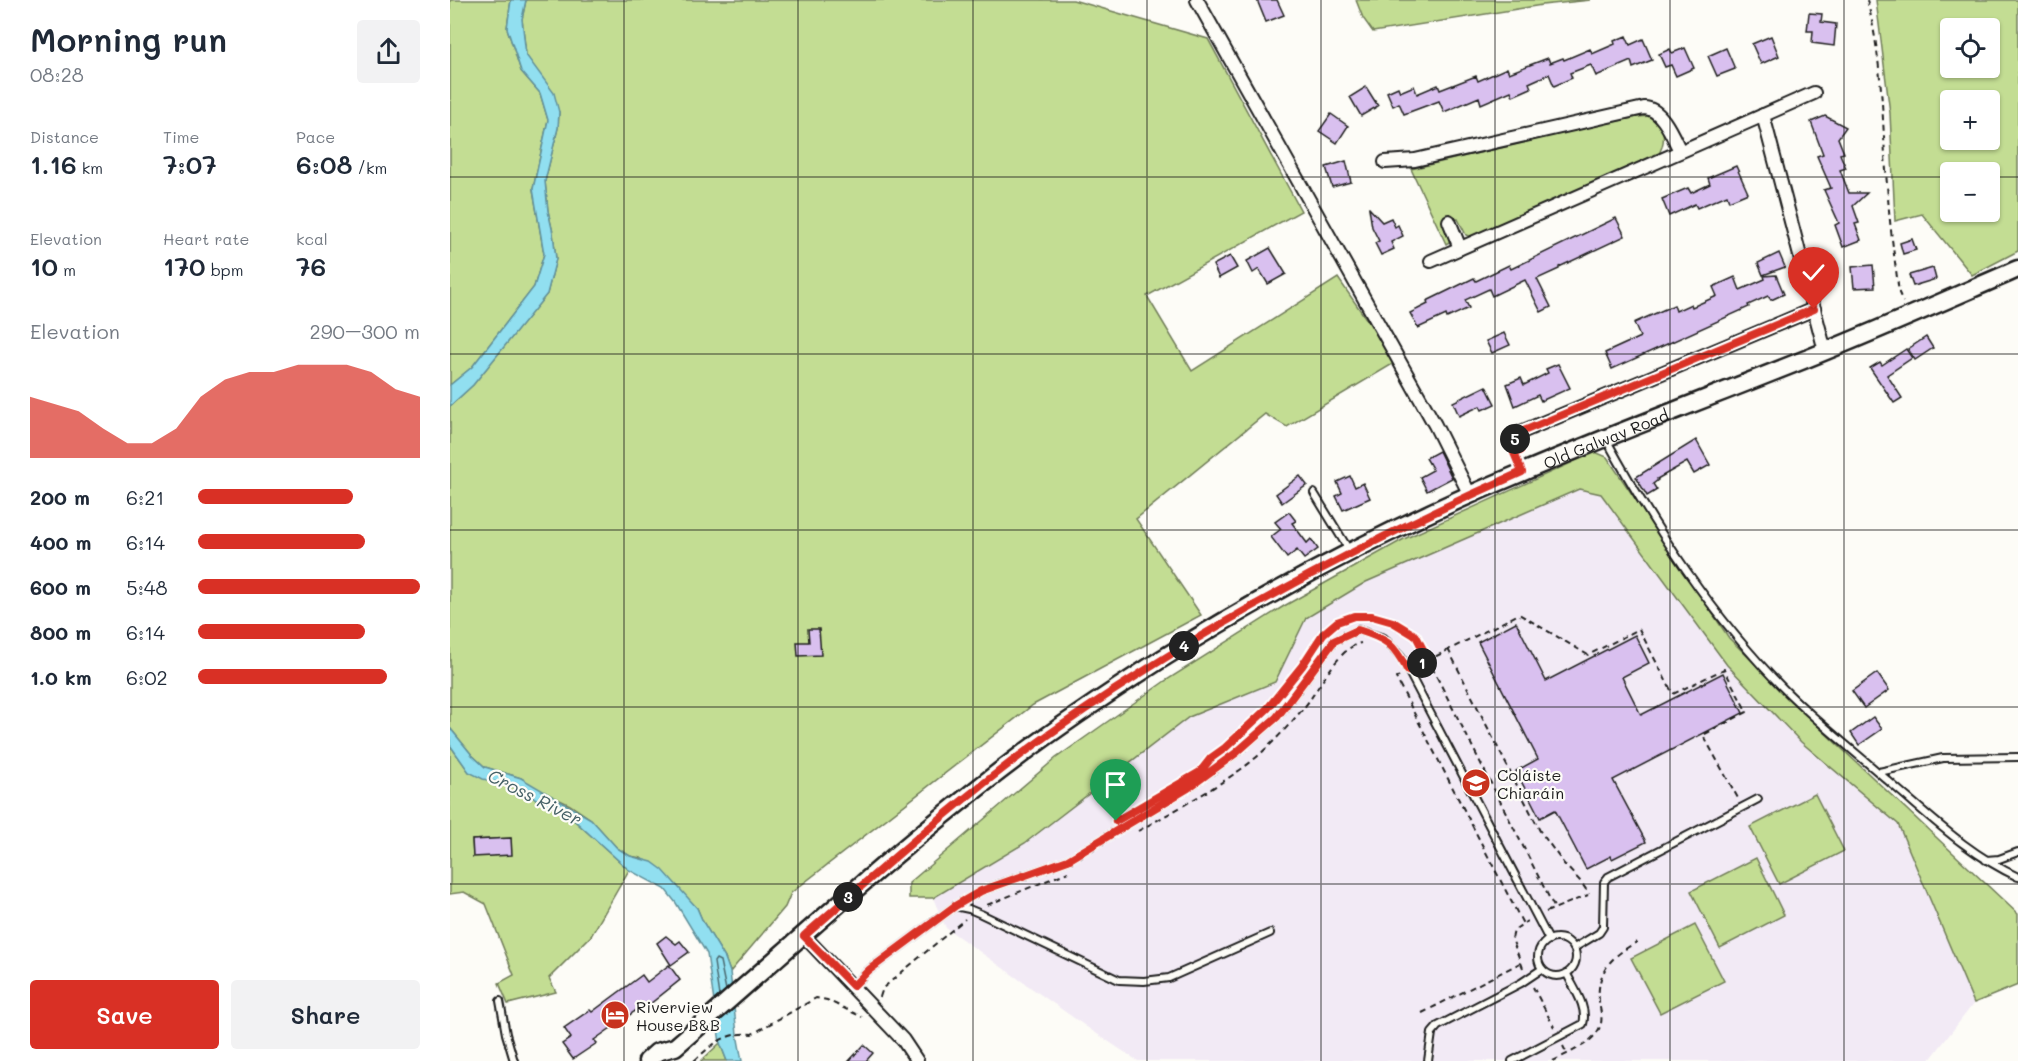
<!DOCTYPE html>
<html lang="en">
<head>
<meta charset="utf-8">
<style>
  :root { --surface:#fff; --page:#f2f2f3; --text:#1f2937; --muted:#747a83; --accent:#d93025 }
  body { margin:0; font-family:Mali,sans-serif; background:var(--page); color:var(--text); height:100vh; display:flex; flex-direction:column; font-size:22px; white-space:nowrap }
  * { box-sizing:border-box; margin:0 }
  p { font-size:20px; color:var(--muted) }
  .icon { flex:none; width:33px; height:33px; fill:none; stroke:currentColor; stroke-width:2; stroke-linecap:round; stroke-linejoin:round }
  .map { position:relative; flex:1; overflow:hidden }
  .side { display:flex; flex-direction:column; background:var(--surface); width:450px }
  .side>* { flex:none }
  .controls { position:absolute; left:1490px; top:18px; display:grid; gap:12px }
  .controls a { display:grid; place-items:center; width:60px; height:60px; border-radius:6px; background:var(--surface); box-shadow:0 2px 4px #0004; font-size:30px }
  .pin { position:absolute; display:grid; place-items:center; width:51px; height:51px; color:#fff; margin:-62px -26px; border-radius:50% 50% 50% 0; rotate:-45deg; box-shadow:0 0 6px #0007 }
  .pin .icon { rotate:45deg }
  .km { position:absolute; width:30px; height:30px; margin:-15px; border-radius:50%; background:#222; color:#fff; font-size:16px; line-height:30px; text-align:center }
  .round { display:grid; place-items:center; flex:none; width:63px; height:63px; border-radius:6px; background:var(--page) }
  .overview { display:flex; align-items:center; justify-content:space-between; height:102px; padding:0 30px }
  h1 { font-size:33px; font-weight:600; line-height:45px }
  .figures { display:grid; grid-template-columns:repeat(3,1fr); gap:9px; height:102px; padding:6px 30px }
  .figures div { display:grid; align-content:center }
  .figures b { font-size:26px; font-weight:600 }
  .figures small { font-size:16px; font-weight:400 }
  .figures p { font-size:16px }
  .chart { height:168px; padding:12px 30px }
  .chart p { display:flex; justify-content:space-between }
  .chart svg { width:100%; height:108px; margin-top:6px; fill:var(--accent); opacity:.7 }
  .cta { display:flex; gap:12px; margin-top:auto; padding:12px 30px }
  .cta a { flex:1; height:69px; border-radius:6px; background:var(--accent); color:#fff; font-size:24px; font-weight:600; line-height:69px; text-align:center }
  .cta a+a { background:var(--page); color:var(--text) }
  ul { padding:0 30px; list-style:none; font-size:20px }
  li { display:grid; grid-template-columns:96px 72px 1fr; align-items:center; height:45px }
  li i { height:15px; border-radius:8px; background:var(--accent) }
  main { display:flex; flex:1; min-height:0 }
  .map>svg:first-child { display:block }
  .built { fill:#f2eaf5 }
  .green { fill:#c3dd93; stroke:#707c58; stroke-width:1.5; fill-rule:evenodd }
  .water { fill:#91dff0; stroke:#62919b; stroke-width:1.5 }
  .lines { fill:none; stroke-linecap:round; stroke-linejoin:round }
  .shore { stroke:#4b6a71; stroke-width:1.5 }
  .building { fill:#d9c0ef; stroke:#1c1c1c; stroke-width:1.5 }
  .service-casing { stroke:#1c1c1c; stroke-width:10 }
  .minor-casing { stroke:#1c1c1c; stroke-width:16 }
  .secondary-casing { stroke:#1c1c1c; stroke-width:21 }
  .path { stroke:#1c1c1c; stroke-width:2; stroke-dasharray:6 4.5; stroke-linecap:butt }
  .service { stroke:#fdfcf7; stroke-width:6 }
  .minor { stroke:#fdfcf7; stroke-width:12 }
  .secondary { stroke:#fdfcf7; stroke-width:16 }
  .route-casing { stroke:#fff; stroke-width:12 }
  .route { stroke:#d93025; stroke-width:8 }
  .grid { fill:none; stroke:#1c1c1c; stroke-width:1.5; stroke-opacity:0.55 }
  .labels { text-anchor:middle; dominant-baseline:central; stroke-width:4.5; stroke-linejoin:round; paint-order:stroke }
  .street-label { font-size:16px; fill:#1c1c1c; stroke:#fdfcf7 }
  .poi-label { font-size:16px; fill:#1c1c1c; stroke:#fdfcf7; text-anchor:start }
  .water-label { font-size:18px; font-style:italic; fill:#456066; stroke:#fdfcf7 }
</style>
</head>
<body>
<main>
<section class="side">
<div class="overview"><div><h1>Morning run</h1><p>08:28</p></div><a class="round"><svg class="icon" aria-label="share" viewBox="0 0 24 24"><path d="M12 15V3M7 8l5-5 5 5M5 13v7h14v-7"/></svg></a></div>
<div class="figures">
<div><p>Distance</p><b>1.16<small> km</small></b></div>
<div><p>Time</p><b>7:07</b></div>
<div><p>Pace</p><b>6:08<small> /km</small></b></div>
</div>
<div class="figures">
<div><p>Elevation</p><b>10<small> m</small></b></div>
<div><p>Heart rate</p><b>170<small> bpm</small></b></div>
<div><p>kcal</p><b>76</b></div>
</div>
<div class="chart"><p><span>Elevation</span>290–300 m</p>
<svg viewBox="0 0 160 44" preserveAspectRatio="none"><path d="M0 44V19L10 22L20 25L30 32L40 38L50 38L60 32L70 19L80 12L90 9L100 9L110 6L120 6L130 6L140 9L150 16L160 19V44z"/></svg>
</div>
<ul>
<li><b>200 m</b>6:21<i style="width:70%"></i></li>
<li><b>400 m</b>6:14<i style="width:75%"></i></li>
<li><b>600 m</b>5:48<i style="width:100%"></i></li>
<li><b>800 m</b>6:14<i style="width:75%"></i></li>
<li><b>1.0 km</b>6:02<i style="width:85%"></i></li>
</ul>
<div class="cta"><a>Save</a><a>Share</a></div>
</section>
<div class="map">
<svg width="1568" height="1061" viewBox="0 0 1568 1061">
  <rect width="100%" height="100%" fill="#fdfcf7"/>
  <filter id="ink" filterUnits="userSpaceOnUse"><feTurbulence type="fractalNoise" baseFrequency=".0167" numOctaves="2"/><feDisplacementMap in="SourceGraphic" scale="12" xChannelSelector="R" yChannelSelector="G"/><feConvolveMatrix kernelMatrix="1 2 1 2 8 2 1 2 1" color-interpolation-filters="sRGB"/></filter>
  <g filter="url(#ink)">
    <polygon class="built" points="1129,489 1150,494 1277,665 1351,742 1448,824 1524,1003 1479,1061 688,1061 641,1030 496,928 483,898 575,843 739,717 825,682 856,618 916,582"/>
    <g class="green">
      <polygon points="0,0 61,0 57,28 71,71 90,93 98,120 83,189 94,254 84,287 22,367 0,385"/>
      <polygon points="76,0 623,0 758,39 851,211 697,296 742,371 888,278 946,362 837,427 815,414 686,519 751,615 583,705 341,893 335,907 280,972 275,958 253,922 247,908 191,858 180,856 167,848 141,819 120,805 89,790 71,778 35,767 22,755 0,728 0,406 23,385 97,294 106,259 103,233 98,211 95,181 108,128 109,112 76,55 72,19"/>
      <polygon points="906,0 1141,0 1092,5 923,32 913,18"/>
      <path d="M1426 0H1568V251L1522 275 1472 214 1445 221 1440 113ZM1500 28H1539V68H1500ZM1500 100H1539V140H1500ZM1500 172H1539V212H1500Z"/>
      <path d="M1201 116C1217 126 1216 143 1207 157L1025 237 1016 235 1008 219 996 224 1001 241 996 244 961 169 1130 129 1187 117Z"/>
      <polygon points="1145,452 1157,457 1279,638 1373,731 1568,914 1568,985 1524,1003 1448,824 1351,742 1277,665 1151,494 1129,489 916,582 856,618 825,682 739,717 575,843 483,898 459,898 459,883 606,758 715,681 834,606 954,539"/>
      <path d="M0 745 19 772 45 782 63 785 88 800 116 813 179 870 141 936 99 978 106 992 58 1004 49 983 64 975 36 904 14 892 0 894ZM61 838V854L23 856 22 840Z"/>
      <polygon points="1365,794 1394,851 1329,884 1300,827"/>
      <polygon points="1306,858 1334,915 1270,948 1241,891"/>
      <polygon points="1245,925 1274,981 1210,1013 1181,958"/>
      <polygon points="270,1043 277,1061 251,1061"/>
    </g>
    <g class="water">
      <polygon points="61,0 76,0 72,19 76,55 104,93 109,112 108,128 95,181 98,211 103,233 106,259 97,294 23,385 0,406 0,385 22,367 84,287 94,254 83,189 98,120 90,93 71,71 57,28"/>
      <polygon points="0,728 22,755 35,767 71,778 141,819 167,848 180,856 202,862 213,870 247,908 253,922 275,958 280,972 287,1034 292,1061 277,1061 270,1043 257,954 226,903 215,889 179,870 116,813 88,800 63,786 33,779 19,772 0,745"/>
    </g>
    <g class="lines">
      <polyline class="shore" points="269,996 264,962 266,959 270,961 276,990"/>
    </g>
    <g class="building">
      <polygon points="807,0 827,0 834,15 816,22"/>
      <polygon points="1359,13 1372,14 1371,22 1386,24 1384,46 1362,43 1363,31 1357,31"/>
      <polygon points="1176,36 1180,45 1193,39 1202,60 1183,68 1181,61 1146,76 1141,65 1120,73 1122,78 1104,86 1099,74 1079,83 1081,88 1063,96 1061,91 1031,104 1029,97 994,112 989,101 954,114 949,103 943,106 937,92 948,87 950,92 964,86 967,94 988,85 990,90 1026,76 1028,81 1057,68 1059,73 1098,58 1100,63 1113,58 1114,60 1140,49 1142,54 1165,44 1164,41"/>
      <polygon points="1321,36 1329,56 1311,64 1302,44"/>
      <polygon points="1235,48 1244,68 1226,76 1221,65 1215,67 1209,54 1220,49 1222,53"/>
      <polygon points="1276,48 1285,69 1267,76 1258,56"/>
      <polygon points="916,87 928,106 911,116 900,97"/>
      <polygon points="881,114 898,126 887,143 869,131"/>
      <polygon points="1375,116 1396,127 1388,138 1394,153 1390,154 1396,168 1390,170 1399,193 1417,193 1403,206 1409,223 1405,224 1411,240 1393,247 1385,225 1389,223 1374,190 1381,188 1367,156 1373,154 1361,122"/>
      <polygon points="896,161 901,182 882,187 876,167"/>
      <polygon points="1286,166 1298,193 1279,201 1277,195 1247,208 1245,204 1219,216 1212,199 1238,188 1241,193 1260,184 1258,178"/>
      <polygon points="919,208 932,222 941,218 945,227 948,225 953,236 941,242 944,249 931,255 925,243 929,241 922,227"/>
      <polygon points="1166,218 1175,236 1109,267 1109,269 1087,279 1101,307 1091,312 1075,280 1042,296 1039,289 1015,300 1019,308 997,318 996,315 968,328 960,313 978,304 977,301 1024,278 1026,281 1059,265 1061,269"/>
      <polygon points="1462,239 1466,250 1453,254 1450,243"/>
      <polygon points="820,248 836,274 818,284 809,269 803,273 797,261"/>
      <polygon points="1329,253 1335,267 1313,275 1308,263"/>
      <polygon points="780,256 787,268 769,278 763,265"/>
      <polygon points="1423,265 1425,287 1404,288 1402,267"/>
      <polygon points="1483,268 1486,279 1463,286 1459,275"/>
      <polygon points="1326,275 1334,294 1321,300 1318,296 1298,305 1299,307 1162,369 1155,353 1190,337 1184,323 1224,305 1226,311 1241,304 1242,307 1267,296 1263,287 1285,277 1290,290 1315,279 1314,276"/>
      <polygon points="1054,333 1060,345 1042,353 1036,341"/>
      <polygon points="1476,337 1483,348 1465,360 1458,349"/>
      <polygon points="1456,349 1462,358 1437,375 1452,398 1444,403 1420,368 1430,362 1432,365"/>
      <polygon points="1108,364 1120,388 1091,401 1088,395 1065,406 1057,384 1071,378 1074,385 1098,373 1096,369"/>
      <polygon points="1036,386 1045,404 1032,410 1030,406 1009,416 1003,402"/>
      <polygon points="1246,440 1260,465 1244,474 1237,462 1207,479 1208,480 1203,484 1207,490 1197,496 1186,477"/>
      <polygon points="989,451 1002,478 977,491 970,477 983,470 976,458"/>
      <polygon points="850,476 857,485 832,503 826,494"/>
      <polygon points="900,476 905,487 913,483 920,498 893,510 886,496 892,493 887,482"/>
      <polygon points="839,512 846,521 842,523 857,543 861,539 868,549 854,559 847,550 837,558 821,537 831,529 825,522"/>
      <polygon points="1066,622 1096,681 1185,635 1199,663 1172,677 1191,715 1273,673 1293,713 1163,780 1196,842 1162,859 1161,856 1136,869 1105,810 1090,818 1066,771 1088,759 1028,642"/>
      <polygon points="358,629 369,629 371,655 348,656 347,642 359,642"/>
      <polygon points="1427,673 1439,690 1414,708 1402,691"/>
      <polygon points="1423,717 1432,729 1409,745 1401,733"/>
      <polygon points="61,838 62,855 23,857 22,840"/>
      <polygon points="216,936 226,944 230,941 239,952 221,965 207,943"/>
      <polygon points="219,965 230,980 200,1004 198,1002 144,1040 147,1043 123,1059 112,1044 121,1038 114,1028 140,1010 142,1012 192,975 197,982"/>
      <polygon points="414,1045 423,1053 416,1061 399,1061"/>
    </g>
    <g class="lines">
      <g class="service-casing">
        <g id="service">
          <path d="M1156 439C1205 528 1262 617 1335 690 1369 724 1408 754 1444 786 1484 820 1520 855 1568 877"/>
          <polyline points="864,493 899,550"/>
          <polyline points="1429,772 1493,758 1568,757"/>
          <polyline points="1536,860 1549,859 1568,852"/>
          <polyline points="505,906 519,909 531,914 669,980 694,981 719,978 820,933"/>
          <circle cx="1107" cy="957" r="19"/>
          <polyline points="1124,948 1149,933 1153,927 1154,882 1158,877 1308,799"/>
          <polyline points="403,986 419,970 505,906 531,891 618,860 738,788 786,753 827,717 884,641 908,630 934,638 951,657 1099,940"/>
          <polyline points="50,1001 56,1034 64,1061"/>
          <polyline points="978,1061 982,1033 988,1026 1071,983 1092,969"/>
          <path d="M1062 1061 1133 1024C1138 1007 1124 989 1117 974"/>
        </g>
      </g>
      <g class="minor-casing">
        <g id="minor">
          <polyline points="747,0 985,425 1020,495"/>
          <polyline points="1313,115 1364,309"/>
          <path d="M935 162 965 160 1194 108C1212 108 1223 137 1230 151"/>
          <polyline points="999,221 1010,248"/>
          <polyline points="981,261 1364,93"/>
          <polyline points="1064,435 1364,309 1375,351"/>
          <polyline points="354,936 453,1040 467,1061"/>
        </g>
      </g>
      <g class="secondary-casing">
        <g id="secondary">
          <path id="s1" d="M197 1061 207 1052 225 1047C338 950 448 847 567 758 613 723 662 691 710 660 825 588 947 524 1073 472 1165 433 1258 398 1351 361 1424 332 1496 300 1568 269"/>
        </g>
      </g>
      <g class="path">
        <path d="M1417 0C1434 64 1432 131 1438 197 1440 229 1445 261 1449 293L1453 302"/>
        <polyline points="1067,460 1064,453 1070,451 1068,446"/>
        <polyline points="998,649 1090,831 1114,864 1131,882 1139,894"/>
        <path d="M862 651C893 604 922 608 966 636L1105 909"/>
        <polyline points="967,666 1069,614 1138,655 1189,629 1223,694 1274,669 1297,712 1253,735 1289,800"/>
        <polyline points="949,676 946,678 1073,924"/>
        <polyline points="783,741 818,708 835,687"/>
        <path d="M688 831C722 812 757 793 790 770 813 754 834 731 852 710 868 692 888 647 911 643"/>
        <polyline points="537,905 618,872"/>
        <polyline points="1096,912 1138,895"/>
        <polyline points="1073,968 1062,939 1064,930 1077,921"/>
        <polyline points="1083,987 1104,1027"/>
        <polyline points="430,997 433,988 515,919"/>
        <polyline points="972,1013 1070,963"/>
        <polyline points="1113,1046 1117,1054"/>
        <path d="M244 1061C263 1044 275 1032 302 1034L366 998 377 1000 412 1017"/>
        <path d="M1103 1061C1118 1053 1142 1044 1149 1029 1154 1019 1150 1011 1149 1001 1146 971 1163 955 1187 942"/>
      </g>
      <use href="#service" class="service"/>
      <use href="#minor" class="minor"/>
      <use href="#secondary" class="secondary"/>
    </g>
  </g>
  <g class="lines" filter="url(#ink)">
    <g class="route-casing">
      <path id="route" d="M666 821 750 772 761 758 775 748 818 708 852 666 873 634 887 622 904 616H922L943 622 966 636 978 659 958 671C943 643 937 639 908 630L884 641 827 717 786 753 738 788 618 860 531 891 505 906 419 970 403 986 354 936C437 864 520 789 611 726 755 626 911 543 1072 472L1064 453 1070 451 1064 435 1364 309"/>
    </g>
    <use href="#route" class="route"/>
  </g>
  <path class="grid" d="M174 0V1061M348 0V1061M523 0V1061M697 0V1061M871 0V1061M1045 0V1061M1220 0V1061M1394 0V1061M0 177H1500M1539 177H1568M0 354H1568M0 530H1568M0 707H1568M0 884H1568"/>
  <defs>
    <g id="school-disc" transform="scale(1.5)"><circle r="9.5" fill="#c8321e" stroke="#fdfcf7"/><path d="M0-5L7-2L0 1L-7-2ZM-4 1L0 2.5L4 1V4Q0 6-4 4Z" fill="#fff"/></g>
    <g id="hotel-disc" transform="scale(1.5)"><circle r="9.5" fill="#c8321e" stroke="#fdfcf7"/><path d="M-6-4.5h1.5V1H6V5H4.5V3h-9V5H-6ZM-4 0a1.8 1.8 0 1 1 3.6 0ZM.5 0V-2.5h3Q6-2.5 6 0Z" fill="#fff"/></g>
  </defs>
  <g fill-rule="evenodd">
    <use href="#school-disc" x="1026" y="783"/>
    <use href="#hotel-disc" x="165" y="1015"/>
  </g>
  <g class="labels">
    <g class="street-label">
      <text stroke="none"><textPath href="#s1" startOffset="1152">Old Galway Road</textPath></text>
    </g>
    <g class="poi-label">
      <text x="1047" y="774">Coláiste<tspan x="1047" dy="18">Chiaráin</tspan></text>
      <text x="186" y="1006">Riverview<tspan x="186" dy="18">House B&amp;B</tspan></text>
    </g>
    <g class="water-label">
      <text transform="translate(85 797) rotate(27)">Cross River</text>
    </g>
  </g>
</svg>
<div class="controls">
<a><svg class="icon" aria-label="locate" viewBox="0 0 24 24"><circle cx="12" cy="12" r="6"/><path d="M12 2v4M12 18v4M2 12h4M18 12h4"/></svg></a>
<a>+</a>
<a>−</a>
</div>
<div class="pin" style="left:666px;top:821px;background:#1e9e55"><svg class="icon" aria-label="arrive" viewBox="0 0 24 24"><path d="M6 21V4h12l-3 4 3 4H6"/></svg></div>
<div class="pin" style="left:1364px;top:309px;background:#d93025"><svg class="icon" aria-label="check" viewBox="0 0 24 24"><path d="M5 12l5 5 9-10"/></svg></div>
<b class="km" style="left:972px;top:663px">1</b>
<b class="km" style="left:398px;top:897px">3</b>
<b class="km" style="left:734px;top:646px">4</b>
<b class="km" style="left:1065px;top:439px">5</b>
</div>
</main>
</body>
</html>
